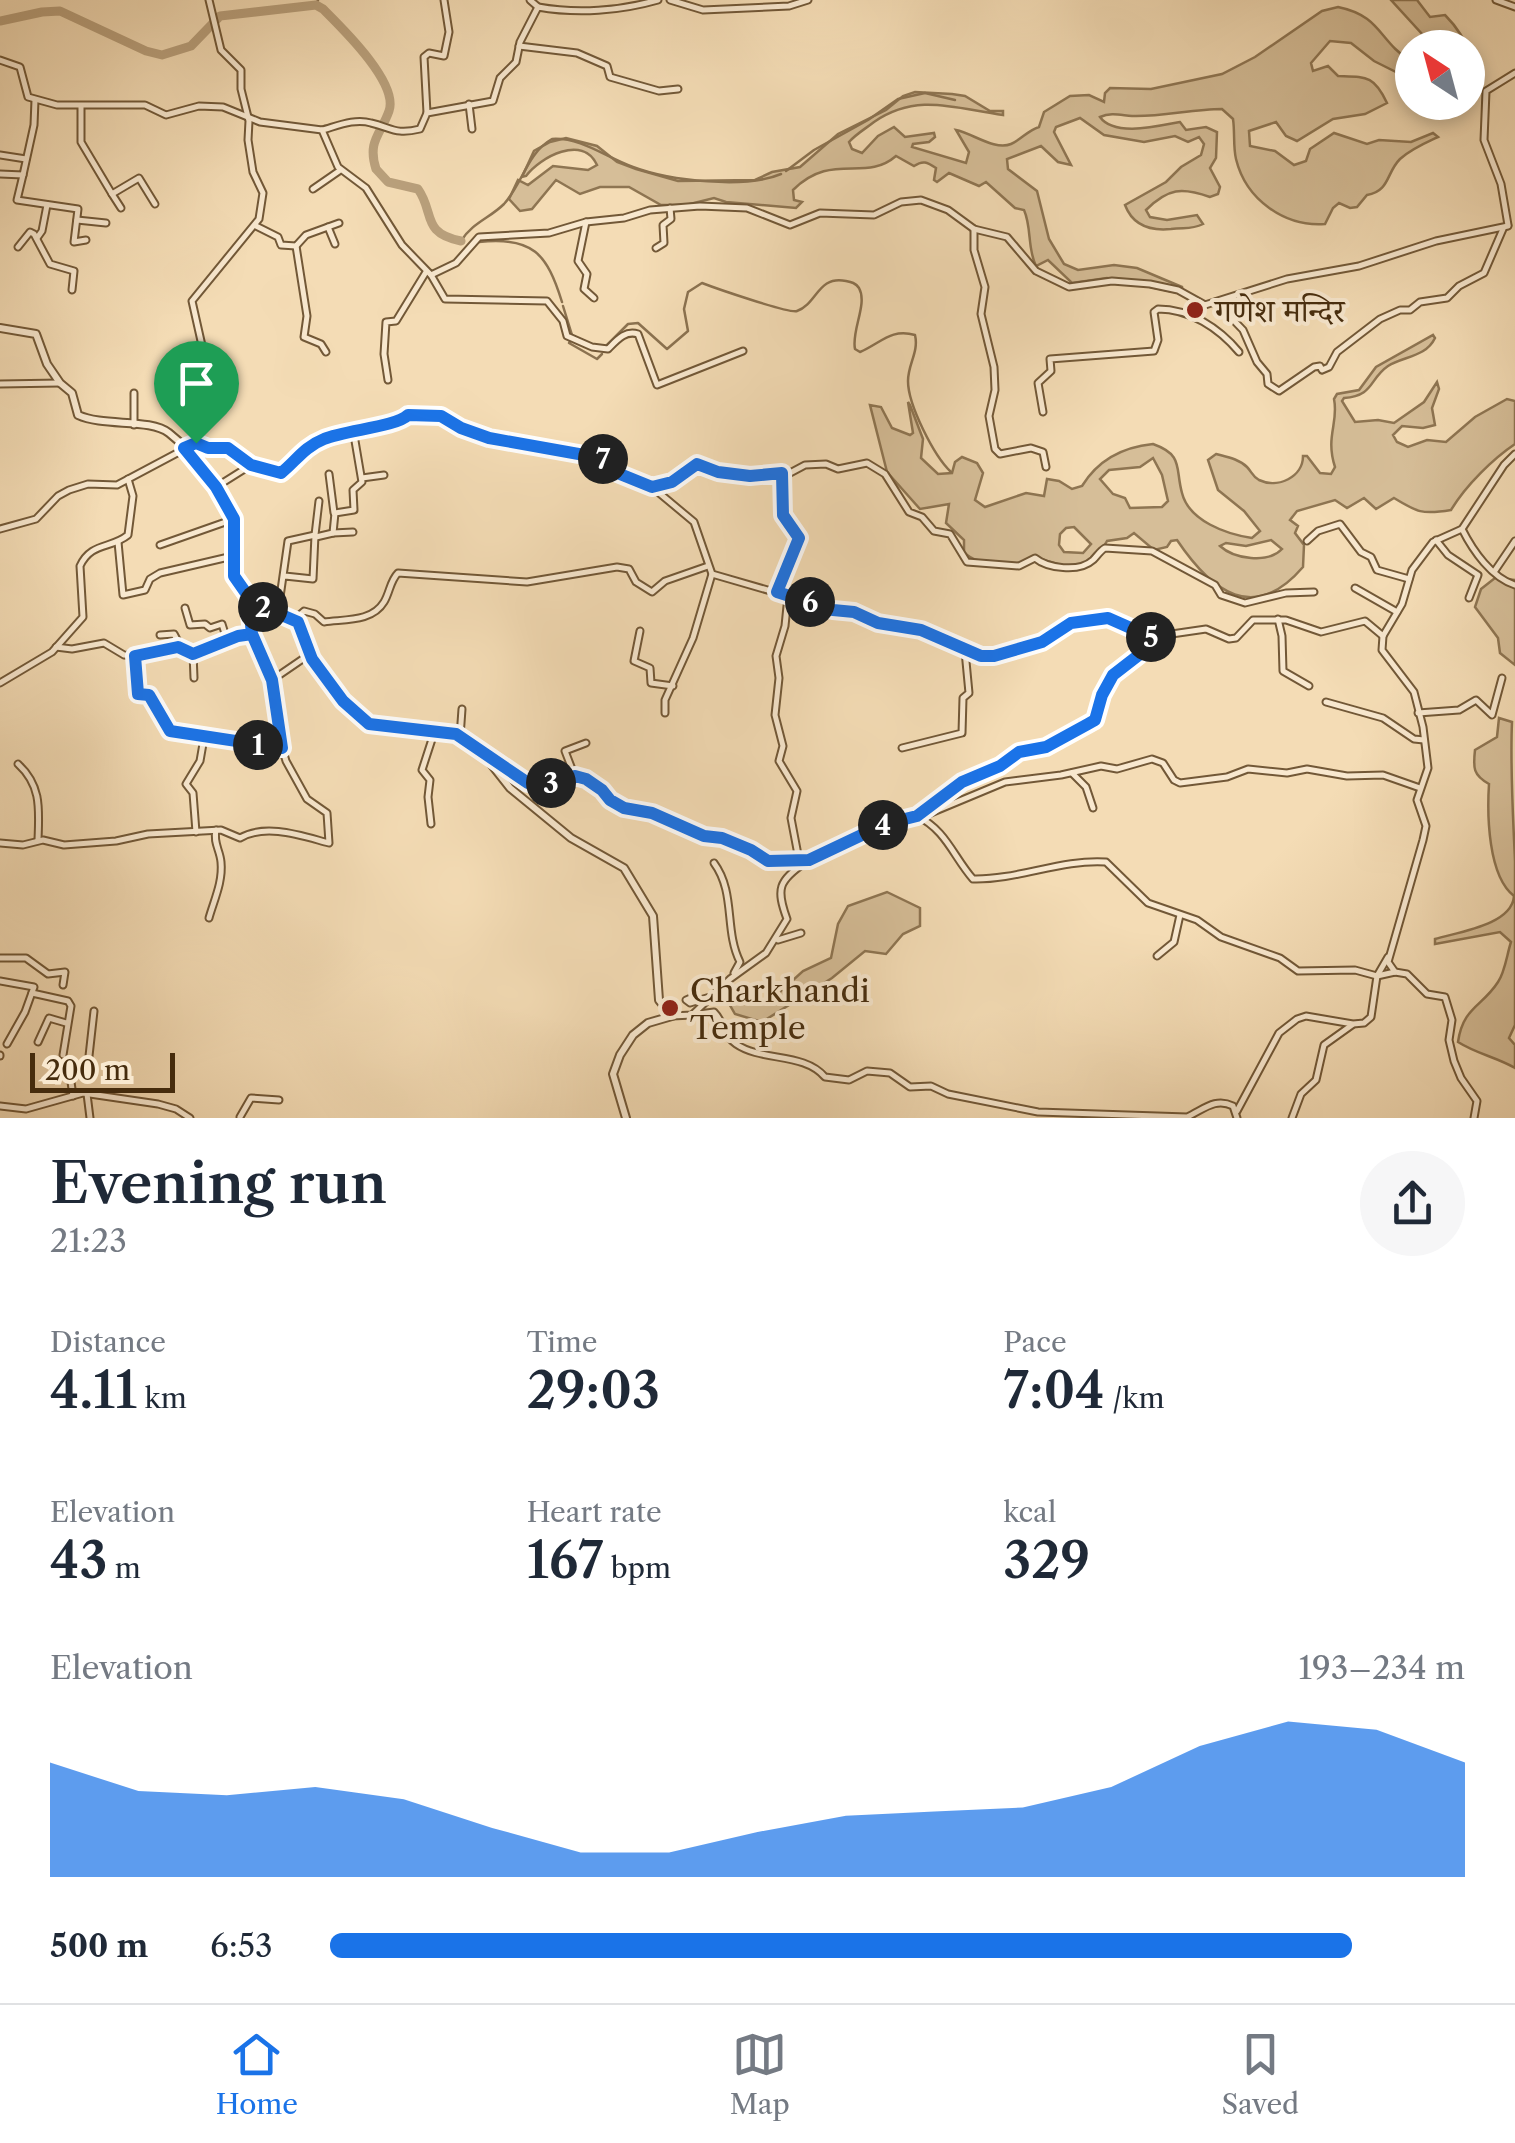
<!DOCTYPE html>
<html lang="en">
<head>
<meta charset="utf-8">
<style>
  :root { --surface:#fff; --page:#f6f6f7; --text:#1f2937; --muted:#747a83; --line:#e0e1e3; --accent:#1a73e8 }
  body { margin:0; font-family:"Libre Caslon Text","Noto Serif Devanagari",serif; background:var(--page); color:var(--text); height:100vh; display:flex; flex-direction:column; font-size:38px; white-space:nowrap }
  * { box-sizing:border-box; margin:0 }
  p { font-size:32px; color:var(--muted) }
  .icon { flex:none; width:55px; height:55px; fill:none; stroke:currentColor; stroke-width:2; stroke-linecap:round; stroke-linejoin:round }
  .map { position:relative; height:1118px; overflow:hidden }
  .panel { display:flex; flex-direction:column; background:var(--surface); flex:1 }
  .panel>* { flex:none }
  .needle { width:65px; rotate:324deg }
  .buttons { position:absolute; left:1395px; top:30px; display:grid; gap:20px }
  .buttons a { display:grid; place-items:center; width:90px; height:90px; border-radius:50%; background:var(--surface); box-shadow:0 5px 15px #0003; font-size:50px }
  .scale { position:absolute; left:30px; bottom:25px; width:145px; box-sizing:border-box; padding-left:10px; border:5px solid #462c0d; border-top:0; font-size:28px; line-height:35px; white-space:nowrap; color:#462c0d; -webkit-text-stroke:8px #f8e8cf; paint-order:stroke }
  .pin { position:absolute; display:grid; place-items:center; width:85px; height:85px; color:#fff; margin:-102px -42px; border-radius:50% 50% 50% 0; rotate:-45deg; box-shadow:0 0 10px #0007 }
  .pin .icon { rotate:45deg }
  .km { position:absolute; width:50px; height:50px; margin:-25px; border-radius:50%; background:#222; color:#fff; font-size:28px; line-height:50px; text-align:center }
  .round { display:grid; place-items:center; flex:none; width:105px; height:105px; border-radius:52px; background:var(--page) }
  .headline { display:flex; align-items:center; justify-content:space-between; height:170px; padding:0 50px }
  h1 { font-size:55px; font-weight:600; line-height:75px }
  .metrics { display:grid; grid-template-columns:repeat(3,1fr); gap:15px; height:170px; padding:10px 50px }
  .metrics div { display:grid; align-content:center }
  .metrics b { font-size:50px; font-weight:600 }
  .metrics small { font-size:28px; font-weight:400 }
  .metrics p { font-size:28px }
  .chart { height:280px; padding:20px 50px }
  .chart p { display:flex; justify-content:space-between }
  .chart svg { width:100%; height:180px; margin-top:10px; fill:var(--accent); opacity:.7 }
  ul { padding:0 50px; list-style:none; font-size:32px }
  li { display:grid; grid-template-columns:160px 120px 1fr; align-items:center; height:75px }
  li i { height:25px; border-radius:12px; background:var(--accent) }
  .dock { display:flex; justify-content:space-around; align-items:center; height:140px; border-top:2px solid var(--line); background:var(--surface); font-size:28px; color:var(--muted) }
  .dock a { display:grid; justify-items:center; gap:5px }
  .dock .active { color:var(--accent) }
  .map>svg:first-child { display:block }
  .green { fill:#d6be98; stroke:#8e7552; stroke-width:2.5; fill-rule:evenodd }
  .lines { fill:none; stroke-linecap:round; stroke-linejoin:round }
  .stream { stroke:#8b7250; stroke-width:2.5 }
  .river { stroke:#b9a07c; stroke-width:9 }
  .minor-casing { stroke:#725837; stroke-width:9 }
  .tertiary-casing { stroke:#725837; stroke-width:10 }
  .minor { stroke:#f8e8cf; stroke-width:5 }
  .tertiary { stroke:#f8e8cf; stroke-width:6 }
  .route-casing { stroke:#fff; stroke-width:20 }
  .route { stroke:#1a73e8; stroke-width:12 }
  .poi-dot { fill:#8f2418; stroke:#f8e8cf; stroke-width:4 }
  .labels { text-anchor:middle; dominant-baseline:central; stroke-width:8; stroke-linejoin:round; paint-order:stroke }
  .poi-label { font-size:32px; fill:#462c0d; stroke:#f8e8cf; text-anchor:start }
</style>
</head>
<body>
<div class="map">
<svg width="1515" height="1118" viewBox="0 0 1515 1118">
  <rect width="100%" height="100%" fill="#f4dcb5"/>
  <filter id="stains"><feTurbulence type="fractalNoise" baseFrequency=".002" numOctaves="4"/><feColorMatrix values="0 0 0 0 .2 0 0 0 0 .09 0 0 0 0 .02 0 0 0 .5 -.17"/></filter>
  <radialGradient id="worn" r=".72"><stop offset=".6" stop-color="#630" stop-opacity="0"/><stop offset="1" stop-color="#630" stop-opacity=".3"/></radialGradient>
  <g class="green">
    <path d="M1391 0H1417L1430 17 1445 15C1455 25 1469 43 1468 57V48L1434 47Z"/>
    <path d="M1338 7C1382 16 1378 41 1412 62V80L1374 61 1351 43 1330 41 1311 63 1313 71 1328 66 1338 76C1366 77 1374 75 1387 103L1365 114 1333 119 1297 141 1286 136 1276 122 1249 131 1250 146 1275 151 1294 165 1306 161 1310 149 1334 133 1367 144 1379 140 1411 142 1433 133 1438 137C1425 143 1411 149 1400 159 1386 173 1390 191 1367 195L1357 207 1350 208 1339 203 1333 208 1325 224C1285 227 1246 200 1236 159 1233 147 1235 132 1233 119L1222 109C1192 109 1162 117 1132 116 1120 115 1111 112 1100 117 1114 137 1158 126 1180 122L1186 130 1206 127 1217 132 1216 158 1210 168 1220 187 1218 194 1210 197C1182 187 1168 188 1146 210L1150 217 1167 220 1197 215 1203 224C1191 230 1184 227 1171 229 1151 231 1133 226 1125 205L1166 182 1181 167 1201 155 1204 144 1199 137 1188 142 1175 136 1144 142 1104 135 1080 118 1056 127 1054 132 1071 165 1058 162 1041 146 1007 159 1008 169 1037 191 1049 239 1064 264 1078 270 1114 265 1137 268 1182 287 1183 294 1107 278 1072 283 1048 260 1036 266C1027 248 1032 228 1024 210L1015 208 986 182 979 186 949 173 937 182 934 180 936 168C927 162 923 160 914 166L896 156C865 183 832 151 793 190L794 200 802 202 796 208 726 202 714 198 686 205H661L629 187H600L580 194 556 180 532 209 520 211 509 199 518 180 528 185 553 166 588 170 597 165C583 134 540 157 526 176L522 177 534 151 550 142 566 138 597 146 617 162 636 169 678 181 755 180 772 172 800 167 838 134 886 110 903 96 915 92 952 94 965 96 990 111H1003V115C956 109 918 92 874 122 865 129 856 134 849 142L852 149 862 153 878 136 894 127 905 137 934 133 935 137 929 142 913 144 912 147 966 163 969 152 956 130C972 133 995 151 1011 144 1022 139 1027 131 1039 127L1044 112 1070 96 1089 95 1104 102 1105 93 1110 88 1151 89 1222 74 1255 57 1322 11Z"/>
    <path d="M1433 335 1435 338C1426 357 1404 356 1388 366 1369 379 1374 396 1344 398L1342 401 1355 422 1378 420 1394 423 1424 402 1437 382 1439 389 1432 408 1435 425 1423 428 1402 426 1393 435 1397 442 1408 447 1427 440 1446 442 1475 417 1507 399 1515 401V444C1494 458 1466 485 1451 510 1422 515 1417 512 1394 498L1376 509 1364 498 1347 508 1335 500 1297 511 1290 520 1298 526 1295 533 1304 545 1303 567C1254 624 1212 592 1177 540L1171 541 1167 547 1154 550 1134 533 1127 538 1107 541C1090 572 1069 570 1039 558L1016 565C999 558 979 568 964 552V540L946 523 949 504 920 509 887 472 870 405 881 407 892 428 910 435 913 433 908 402 910 405 923 439 921 458 938 474 952 473 955 462 962 457 977 463 983 473 975 500 985 507 1026 493 1044 496 1047 479 1059 481 1072 489 1082 486C1098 460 1123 447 1153 444 1184 455 1175 468 1182 493 1189 521 1226 534 1252 538L1260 531 1244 511 1218 490 1208 460 1216 454C1227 457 1239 459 1247 467 1252 472 1252 476 1259 480 1278 489 1303 477 1303 456H1307L1320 473 1331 474 1335 467C1325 436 1339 423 1334 399L1337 394 1359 390 1376 367ZM1153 458 1162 475 1168 501 1162 507 1130 508 1125 498 1113 494 1100 479 1109 470 1140 467ZM1074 527 1091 544 1083 553 1064 552 1059 545 1060 534 1066 528ZM1271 540 1282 549C1268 564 1234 559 1220 546L1226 543 1246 546Z"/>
    <polygon points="1495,578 1515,580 1515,665 1500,653 1498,638 1475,607 1481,589"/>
    <path d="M1499 718 1512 722C1510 769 1513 814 1515 861 1515 915 1515 970 1515 1025L1509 1038 1515 1045V1068C1496 1057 1477 1054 1458 1042 1463 1007 1482 1007 1498 982 1505 972 1507 954 1511 942L1500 932 1435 944V939C1458 932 1512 925 1514 896 1488 876 1487 815 1489 784 1473 775 1473 768 1475 750L1497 737Z"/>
    <polygon points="887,892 920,908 920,926 903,934 886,954 865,951 832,978 762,1022 735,1014 727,1000 770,1001 803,971 831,958 838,924 848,906"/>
  </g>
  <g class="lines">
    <g class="stream">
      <polyline points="316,5 318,0"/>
      <polyline points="786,171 814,150 868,120 898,99 925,93 955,100"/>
      <path d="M461 241C472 223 490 218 504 204 523 183 527 153 552 139 581 137 607 158 633 167 670 181 746 189 781 174"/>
      <path d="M479 242C533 236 547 254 562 302"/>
      <polyline points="563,306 572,335"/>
      <polyline points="571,340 569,343 597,359 602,354"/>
      <path d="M607 345 628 324 638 323 667 349 688 331 684 309 688 292 702 283C715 288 790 314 797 311 817 304 818 275 846 281 851 282 856 283 859 288 868 304 851 331 855 349L860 352C881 343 891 328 915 335 919 352 908 364 908 381 908 405 934 456 951 472"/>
    </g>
    <path class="river" d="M0 21 42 12 60 11 146 51 162 55 191 46 220 16 316 5 323 9C342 28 399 83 389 111 381 134 367 141 376 169L388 182 418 189C435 213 421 233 461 241"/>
    <g class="minor-casing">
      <g id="minor">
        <polyline points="530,0 538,7"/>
        <polyline points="670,0 703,10 789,6 808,0"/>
        <polyline points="1496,0 1515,7"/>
        <polyline points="519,46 577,53 607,66 610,77 659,91 678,89"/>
        <polyline points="0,60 20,67 28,97 57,105 145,105 166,115 199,106 223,107 260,122 322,130 338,167 366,188 402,245 431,275 456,263 479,237 549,233 586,222 624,218 650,210 700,206 747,208 790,225 820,213 874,215 901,202 921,200 948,210 974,229 1007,237 1036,271 1069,287 1112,281 1150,284 1178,290 1205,305 1287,279 1359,266 1436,241 1508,226"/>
        <polyline points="469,104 472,129"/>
        <polyline points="81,106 81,142 112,194 139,178 155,204"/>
        <polyline points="427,113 424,57 429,53 444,56 449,32 444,0"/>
        <path d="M322 130C337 126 355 118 371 123 392 128 396 135 420 129L427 113 493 101 500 78 516 62 520 42 538 7C577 14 620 11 658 0"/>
        <polyline points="0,155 26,159"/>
        <polyline points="0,174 23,175 34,125 35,100"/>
        <polyline points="23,175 17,200 78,209 74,242 86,240"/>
        <polyline points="313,189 339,171"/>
        <polyline points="112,194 121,208"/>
        <polyline points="77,220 106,223"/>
        <polyline points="586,222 578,261 587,274 584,289 594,298"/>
        <polyline points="1508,225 1501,184 1484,140 1486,91 1515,73"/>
        <polyline points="256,226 278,237 281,245 296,246 306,235 339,223"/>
        <polyline points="328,227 335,244"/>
        <polyline points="974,229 974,250 985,287 981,314 994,367 995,390 989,416 995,449 1000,454 1031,448 1043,452 1046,467"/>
        <polyline points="37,238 42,231 47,205"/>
        <polyline points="296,246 307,316 304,337 321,344 326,352"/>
        <polyline points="18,247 30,232 34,234 50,264 74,271 72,290"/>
        <polyline points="656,248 664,243 663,225 671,219 670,208"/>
        <path d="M431 275 445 299 547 301 563 321 567 336 592 347 608 349C617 340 625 330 638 334L657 385 743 351"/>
        <polyline points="1216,302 1243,330 1257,362 1267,374 1268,384 1279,391 1314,367 1320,366 1322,370 1329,367 1337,352 1380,319 1400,310 1410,310 1420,302 1447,298 1459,286 1484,273 1503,229"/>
        <polyline points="388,380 384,354 386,322 396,321 426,272"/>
        <polyline points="0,384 60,383"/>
        <path d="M1043 412 1038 383 1051 371 1050 359 1154 351 1158 340 1154 312 1158 309C1190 309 1219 328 1239 352"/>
        <polyline points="134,425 134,393"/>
        <path d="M196 443 208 449 228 447 251 465 281 473C294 463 301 450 317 442 340 430 396 427 408 415L441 416 467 431 489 438 605 460C618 473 621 474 638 481 668 493 675 480 697 464L718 472 749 476 790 473 805 465 826 464 838 469 867 463 885 474 909 512 922 517 934 531 950 534 967 562 1019 566 1035 558C1047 568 1079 573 1093 560 1097 556 1100 551 1105 548L1152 551 1215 585 1221 595 1245 603 1286 593 1314 592"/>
        <polyline points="196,443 189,411 203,350 192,301 259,219 263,193 253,172 248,140 249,121 241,89 241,70 221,50 209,0"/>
        <polyline points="329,474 334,513"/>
        <polyline points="362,478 384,475"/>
        <polyline points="216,487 251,465"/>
        <polyline points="652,487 694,522 712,574 833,609 854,612 879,623 921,630 981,657 994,657 1041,642 1071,623 1108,618 1151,637 1206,629 1229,639 1236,638 1253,620 1286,620 1321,632 1365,621 1383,636"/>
        <polyline points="0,529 36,519 58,496 69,490 88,484 117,485 196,443"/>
        <path d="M1462 529C1473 551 1492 578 1515 585"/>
        <polyline points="333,533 353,532"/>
        <polyline points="315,535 319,501"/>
        <polyline points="316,537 333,533 335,513 354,510 353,490 362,482 353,429"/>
        <polyline points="1436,540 1448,555 1478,575 1469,598"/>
        <polyline points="1307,541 1318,531 1340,524 1361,552 1371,557 1377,570 1409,579"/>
        <polyline points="118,542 123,595 145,590 150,579 160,573 233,556"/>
        <polyline points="160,545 234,519"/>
        <polyline points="1494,572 1515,541"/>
        <polyline points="1355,588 1397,612"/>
        <polyline points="777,592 799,539 783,515 782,473"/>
        <polyline points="788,596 785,626 776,656 779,678 775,715 783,746 779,761 797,791 791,818 799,860"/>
        <polyline points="185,608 190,625 205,624 210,628 222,624 227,640"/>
        <polyline points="278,611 288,541 315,535 313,579 285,576"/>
        <path d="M295 619 304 611 315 614 324 622C345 619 372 622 384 602 390 592 390 581 398 573L527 582 617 567 629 569 636 582 652 592 665 581 708 566"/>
        <polyline points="1278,619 1282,636 1283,671 1309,686"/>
        <polyline points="640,631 634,661 650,668 651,683 673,686"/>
        <polyline points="160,635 174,634 181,647 193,653 252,634"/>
        <polyline points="56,647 72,649 104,643 124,655 135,656"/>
        <polyline points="181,647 135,656 137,693 149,695 170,731 201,733 205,737"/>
        <polyline points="193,653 194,678"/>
        <polyline points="272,680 310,654"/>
        <path d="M0 683 52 652 83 617 80 566C91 542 111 549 128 535L133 496 128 479"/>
        <polyline points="1326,702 1383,718 1414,739 1424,740"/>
        <polyline points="665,713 665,700 693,638 712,574"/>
        <polyline points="1418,713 1459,710 1476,700 1492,715 1502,678"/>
        <polyline points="460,737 462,709"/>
        <polyline points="902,748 962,733 963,698 969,693 965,651"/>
        <path d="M487 757 528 783 555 782 575 777 586 779 602 790 610 800 624 808 652 813 705 836 722 838 751 850 768 861 809 860 885 824 917 816C946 830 953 856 973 879 1018 880 1061 859 1106 862L1148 903 1197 920 1221 937 1280 958 1298 971 1355 970 1377 976 1395 972 1407 974 1427 994 1445 997 1452 1020 1449 1040 1454 1061 1461 1078 1477 1101 1474 1118"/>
        <path d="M18 764C42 786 39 810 38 840"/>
        <polyline points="1072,773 1086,787 1093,808"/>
        <polyline points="575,777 565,751 586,743"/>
        <polyline points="917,816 962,782 1000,766 1019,752 1053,744 1095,720 1101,695 1113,675 1162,637"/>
        <polyline points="921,817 1005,782 1061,775 1101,766 1117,769 1152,759 1163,763 1174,780 1180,783 1227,777 1248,769 1287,773 1307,769 1347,776 1383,775 1420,788"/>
        <polyline points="431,824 428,797 430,780 422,770 434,733"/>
        <polyline points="196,832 193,793 186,784 200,761 204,738 282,747"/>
        <path d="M0 843 23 845 43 840 64 845 116 841 148 834 221 830 240 838C266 823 302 836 329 843L327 813 307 799 286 761 280 741 272 680 253 637 248 596"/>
        <path d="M714 863C736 893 724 930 740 962L734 973"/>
        <path d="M209 918C214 900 223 882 221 862 220 850 213 843 216 830"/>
        <polyline points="778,940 801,933"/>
        <polyline points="1157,956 1174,942 1180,915"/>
        <polyline points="0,958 26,958 48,974 65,972 63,985"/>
        <polyline points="1395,972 1388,962 1423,840 1426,826 1417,800 1428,768 1423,727 1414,692 1382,650 1383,636 1402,604 1412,570 1433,542 1462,529 1504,465 1515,454"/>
        <polyline points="0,981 34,987 25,1012 7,1044"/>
        <polyline points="32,993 68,1001 71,1006 63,1055"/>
        <polyline points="695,996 686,1000 690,1003 710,997"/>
        <path d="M692 1015 714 1012C724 1022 724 1036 736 1044 762 1062 804 1052 825 1077L849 1080 867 1071 890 1073 910 1087 931 1086 948 1094 1038 1112 1187 1117C1203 1110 1215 1097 1233 1106L1237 1118"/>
        <path d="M672 1016 692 1015 730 979 766 953 787 919C776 889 778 881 806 862"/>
        <polyline points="38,1042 49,1018 66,1023"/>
        <polyline points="0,1056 0,1055"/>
        <polyline points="87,1094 90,1118"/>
        <polyline points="73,1096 70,1075 74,1070 84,1071 88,1065 94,1011"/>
        <polyline points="0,1106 26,1109 83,1093 158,1104 176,1109 190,1118"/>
        <polyline points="1237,1111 1279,1033 1297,1019 1306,1016 1353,1024 1364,1023 1371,1017 1377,976 1388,957"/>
        <polyline points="240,1117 251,1098 279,1100"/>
        <polyline points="1292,1118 1301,1094 1316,1080 1324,1045 1352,1025"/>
      </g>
    </g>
    <g class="tertiary-casing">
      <path id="tertiary" d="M0 328 36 334 47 364 60 383 72 393 78 415C104 427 150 418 169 433 191 450 231 498 235 527 238 547 226 568 240 587 254 607 278 610 299 622L312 659 343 701 360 718 376 725 456 735 484 755 510 788 571 838 624 868 653 916 659 1000 672 1016 648 1023 633 1035 620 1055 613 1074 626 1118"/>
    </g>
    <use href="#minor" class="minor"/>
    <use href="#tertiary" class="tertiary"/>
  </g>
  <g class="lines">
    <g class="route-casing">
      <path id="route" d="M196 443 184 448 216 487 234 519V576L248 596 252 634 272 680 282 748 170 731 149 695 138 694 135 656 178 647 193 654 238 636 252 634 248 596 256 604 298 622 312 659 343 701 369 724 456 734 528 783 555 782 575 776 586 779 602 790 610 800 624 808 652 813 704 836 722 838 751 850 768 861 809 860 885 824 917 816 962 782 1000 766 1019 752 1046 747 1088 724 1095 720 1102 695 1113 675 1162 637H1151L1108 618 1071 623 1042 642 994 656H981L921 630 878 623 854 612 833 610 777 592 799 538 783 515 782 473 750 476 718 472 697 464 672 482 652 487 615 472 601 458 489 438 461 428 441 416 408 415C396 427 345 430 324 439 304 447 296 461 281 473L251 465 228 448H208L196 443"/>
    </g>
    <use href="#route" class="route"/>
  </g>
  <g class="poi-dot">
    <circle cx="1195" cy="310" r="10"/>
    <circle cx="670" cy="1008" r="10"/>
  </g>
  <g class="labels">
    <g class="poi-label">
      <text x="1215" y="310">गणेश मन्दिर</text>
      <text x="690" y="990">Charkhandi<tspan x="690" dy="37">Temple</tspan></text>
    </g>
  </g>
  <rect width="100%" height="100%" filter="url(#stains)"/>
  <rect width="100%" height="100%" fill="url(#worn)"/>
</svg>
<div class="buttons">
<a><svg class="needle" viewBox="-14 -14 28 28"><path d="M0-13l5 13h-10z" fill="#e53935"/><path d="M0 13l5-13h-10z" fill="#747a83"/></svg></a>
</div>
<div class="scale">200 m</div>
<div class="pin" style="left:196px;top:443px;background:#1e9e55"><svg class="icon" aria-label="arrive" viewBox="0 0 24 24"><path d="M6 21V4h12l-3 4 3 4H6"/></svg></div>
<b class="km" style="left:258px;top:745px">1</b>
<b class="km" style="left:263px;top:607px">2</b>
<b class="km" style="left:551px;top:783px">3</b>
<b class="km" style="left:883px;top:825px">4</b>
<b class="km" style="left:1151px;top:637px">5</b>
<b class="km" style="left:810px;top:602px">6</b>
<b class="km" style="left:603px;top:459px">7</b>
</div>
<section class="panel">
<div class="headline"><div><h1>Evening run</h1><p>21:23</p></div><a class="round"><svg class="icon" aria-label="share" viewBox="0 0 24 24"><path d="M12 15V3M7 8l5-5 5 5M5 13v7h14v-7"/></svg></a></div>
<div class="metrics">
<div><p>Distance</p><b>4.11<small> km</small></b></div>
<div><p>Time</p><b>29:03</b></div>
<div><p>Pace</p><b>7:04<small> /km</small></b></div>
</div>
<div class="metrics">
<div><p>Elevation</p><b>43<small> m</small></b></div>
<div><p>Heart rate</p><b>167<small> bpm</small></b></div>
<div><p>kcal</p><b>329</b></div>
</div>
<div class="chart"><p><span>Elevation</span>193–234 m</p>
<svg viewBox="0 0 160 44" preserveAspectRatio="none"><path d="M0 44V16L10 23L20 24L30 22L40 25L50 32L60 38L70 38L80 33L90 29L100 28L110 27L120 22L130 12L140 6L150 8L160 16V44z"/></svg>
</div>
<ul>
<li><b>500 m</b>6:53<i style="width:90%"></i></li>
</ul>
</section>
<nav class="dock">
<a class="active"><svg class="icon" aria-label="home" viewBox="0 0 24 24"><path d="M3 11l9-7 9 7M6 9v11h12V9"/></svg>Home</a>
<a><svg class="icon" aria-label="map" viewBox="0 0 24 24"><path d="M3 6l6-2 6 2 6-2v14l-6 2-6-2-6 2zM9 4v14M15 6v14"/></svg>Map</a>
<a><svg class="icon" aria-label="saved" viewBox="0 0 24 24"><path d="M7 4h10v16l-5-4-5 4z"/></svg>Saved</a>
</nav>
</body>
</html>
